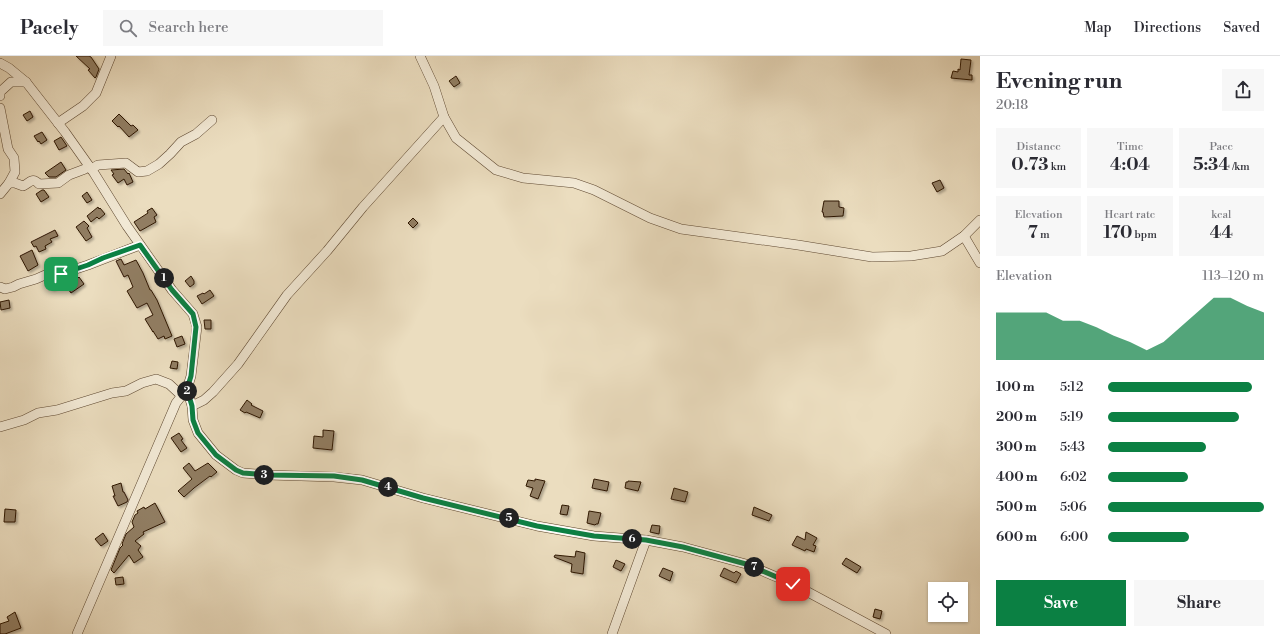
<!DOCTYPE html>
<html lang="en">
<head>
<meta charset="utf-8">
<style>
  :root { --surface:#fff; --page:#f7f7f7; --text:#2b2b33; --muted:#7c7c81; --line:#e1e1e2; --accent:#0b8043 }
  body { margin:0; font-family:"Libre Bodoni",serif; background:var(--page); color:var(--text); height:100vh; display:flex; flex-direction:column; font-size:15px; white-space:nowrap }
  * { box-sizing:border-box; margin:0 }
  p { font-size:13px; color:var(--muted) }
  .icon { flex:none; width:22px; height:22px; fill:none; stroke:currentColor; stroke-width:2; stroke-linecap:round; stroke-linejoin:round }
  .map { position:relative; flex:1; overflow:hidden }
  .side { display:flex; flex-direction:column; background:var(--surface); width:300px }
  .side>* { flex:none }
  .controls { position:absolute; left:928px; top:526px; display:grid; gap:8px }
  .controls a { display:grid; place-items:center; width:40px; height:40px; border-radius:0px; background:var(--surface); box-shadow:0 1px 3px #0004; font-size:20px }
  .pin { position:absolute; display:grid; place-items:center; width:34px; height:34px; color:#fff; margin:-17px; border-radius:8px; box-shadow:0 2px 6px #0006 }
  .km { position:absolute; width:20px; height:20px; margin:-10px; border-radius:50%; background:#222; color:#fff; font-size:11px; line-height:20px; text-align:center }
  .round { display:grid; place-items:center; flex:none; width:42px; height:42px; border-radius:0px; background:var(--page) }
  .overview { display:flex; align-items:center; justify-content:space-between; height:68px; padding:0 16px }
  h1 { font-size:22px; font-weight:700; line-height:30px }
  .metrics { display:grid; grid-template-columns:repeat(3,1fr); gap:6px; height:68px; padding:4px 16px }
  .metrics div { display:grid; align-content:center; border-radius:0px; background:var(--page); text-align:center }
  .metrics b { font-size:17px; font-weight:700 }
  .metrics small { font-size:11px; font-weight:400 }
  .metrics p { font-size:11px }
  .chart { height:112px; padding:8px 16px }
  .chart p { display:flex; justify-content:space-between }
  .chart svg { width:100%; height:72px; margin-top:4px; fill:var(--accent); opacity:.7 }
  .primary-button { display:flex; gap:8px; margin-top:auto; padding:8px 16px }
  .primary-button a { flex:1; height:46px; border-radius:0px; background:var(--accent); color:#fff; font-size:16px; font-weight:700; line-height:46px; text-align:center }
  .primary-button a+a { background:var(--page); color:var(--text) }
  ul { padding:0 16px; list-style:none; font-size:13px }
  li { display:grid; grid-template-columns:64px 48px 1fr; align-items:center; height:30px }
  li i { height:10px; border-radius:5px; background:var(--accent) }
  header { display:flex; align-items:center; gap:24px; box-sizing:border-box; height:56px; padding:0 20px; background:var(--surface); border-bottom:1px solid var(--line) }
  header strong { font-size:19px }
  nav { display:flex; gap:22px; margin-inline-start:auto; font-size:14px }
  .search { width:280px; height:36px; background:var(--page); display:flex; align-items:center; gap:10px; box-sizing:border-box; padding:0 14px; border-radius:0px; color:var(--muted); font-size:15px }
  main { display:flex; flex:1; min-height:0 }
  .map>svg:first-child { display:block }
  .building { fill:#917e64; stroke:#2f1702; filter:url(#shadow) }
  .lines { fill:none; stroke-linecap:round; stroke-linejoin:round }
  .minor-casing { stroke:#5e4831; stroke-width:10 }
  .minor { stroke:#f2e9d5; stroke-width:9 }
  .route-casing { stroke:#fff; stroke-width:8 }
  .route { stroke:#0b8043; stroke-width:5 }
</style>
</head>
<body>
<header>
<strong>Pacely</strong>
<div class="search"><svg class="icon" aria-label="search" viewBox="0 0 24 24"><circle cx="10" cy="10" r="6"/><path d="M15 15l6 6"/></svg>Search here</div>
<nav><a>Map</a><a>Directions</a><a>Saved</a></nav>
</header>
<main>
<div class="map">
<svg width="980" height="578" viewBox="0 0 980 578">
  <defs>
    <filter id="shadow"><feDropShadow dx="2" dy="2" stdDeviation="1" flood-color="#0004"/></filter>
  </defs>
  <rect width="100%" height="100%" fill="#ebddbf"/>
  <filter id="stains"><feTurbulence type="fractalNoise" baseFrequency=".005" numOctaves="4"/><feColorMatrix values="0 0 0 0 .2 0 0 0 0 .09 0 0 0 0 .02 0 0 0 .5 -.17"/></filter>
  <radialGradient id="worn" r=".72"><stop offset=".6" stop-color="#630" stop-opacity="0"/><stop offset="1" stop-color="#630" stop-opacity=".3"/></radialGradient>
  <g class="building">
    <polygon points="76,0 89,0 91,1 99,13 96,21 95,22 88,14 90,13"/>
    <polygon points="961,3 971,4 969,19 972,19 972,24 951,22 953,15 958,16 958,13 960,14"/>
    <polygon points="456,20 460,27 454,31 449,25"/>
    <polygon points="30,55 33,61 27,65 23,59"/>
    <polygon points="119,58 131,70 133,69 138,74 129,81 119,70 118,71 112,65"/>
    <polygon points="42,76 47,84 41,88 39,85 38,86 34,80"/>
    <polygon points="61,81 67,90 59,94 54,85"/>
    <polygon points="61,106 66,114 56,121 49,121 45,117"/>
    <polygon points="124,113 128,118 129,117 133,126 127,129 124,123 118,127 112,119 114,118 111,114"/>
    <polygon points="940,124 944,132 937,136 932,127"/>
    <polygon points="42,134 44,134 49,141 41,146 36,138"/>
    <polygon points="87,136 92,144 87,147 82,140"/>
    <polygon points="824,145 839,145 839,151 844,152 843,160 824,161 823,156 822,156"/>
    <polygon points="98,151 99,153 100,152 105,158 99,163 97,161 91,166 87,160"/>
    <polygon points="152,152 157,159 154,161 156,166 140,175 134,166 148,157 147,155"/>
    <polygon points="413,162 418,167 413,172 408,167"/>
    <polygon points="84,165 89,170 87,172 92,181 86,185 76,171"/>
    <polygon points="55,174 58,180 50,183 52,186 45,190 46,193 39,196 36,190 34,191 31,186"/>
    <polygon points="32,194 38,209 28,215 20,200"/>
    <polygon points="121,203 124,209 136,204 143,217 150,234 151,234 157,244 172,280 165,283 164,280 158,283 153,275 153,276 145,263 153,259 147,247 137,252 127,235 133,231 128,219 124,221 116,205"/>
    <polygon points="191,220 194,225 194,228 190,231 185,225"/>
    <polygon points="72,221 75,225 79,221 84,228 71,237 62,224"/>
    <polygon points="54,222 59,229 52,233 47,225"/>
    <polygon points="210,234 214,240 202,248 197,240 203,237 204,238"/>
    <polygon points="9,244 10,252 1,254 0,246"/>
    <polygon points="204,264 211,264 211,273 205,273"/>
    <polygon points="182,280 185,288 177,291 174,283"/>
    <polygon points="172,305 178,306 177,313 170,312"/>
    <polygon points="247,344 252,348 251,349 263,355 260,362 246,356 245,357 240,354"/>
    <polygon points="323,374 334,375 332,394 313,392 314,380 323,381"/>
    <polygon points="179,377 183,383 181,384 187,392 181,396 171,382"/>
    <polygon points="189,407 195,415 208,407 217,416 211,421 210,420 194,432 184,441 178,435 192,423 183,412"/>
    <polygon points="535,423 545,425 538,443 530,440 533,432 526,430 528,424 535,425"/>
    <polygon points="594,423 609,426 607,435 592,432"/>
    <polygon points="628,425 641,426 638,435 625,432 626,426 628,426"/>
    <polygon points="121,427 123,436 124,436 128,444 127,446 118,450 113,440 115,440 112,430"/>
    <polygon points="674,432 688,436 685,446 671,443"/>
    <polygon points="155,447 165,466 143,476 144,478 135,485 141,490 138,494 143,501 134,507 129,499 114,517 111,514 120,492 123,489 122,488 126,478 134,471 132,466 135,459 138,457 137,455 144,451 145,453"/>
    <polygon points="562,449 569,450 567,459 560,458"/>
    <polygon points="754,451 772,459 769,465 752,459"/>
    <polygon points="5,453 16,454 15,466 4,466"/>
    <polygon points="589,455 601,457 598,468 596,468 595,469 587,467"/>
    <polygon points="652,469 660,470 659,478 650,476"/>
    <polygon points="806,476 817,482 813,489 816,490 814,496 806,493 805,495 792,489 797,480 805,484"/>
    <polygon points="103,477 108,485 101,490 95,483"/>
    <polygon points="576,495 585,497 583,518 571,516 572,508 554,501 555,499 575,501"/>
    <polygon points="846,502 861,511 857,517 842,508"/>
    <polygon points="616,504 625,508 621,515 613,511"/>
    <polygon points="663,512 673,516 670,525 659,520"/>
    <polygon points="724,512 734,517 736,515 741,518 736,527 720,520"/>
    <polygon points="123,521 124,528 116,529 115,522"/>
    <polygon points="875,553 882,555 880,563 873,561"/>
    <polygon points="15,556 21,572 5,578 0,578 0,568 9,565 7,561"/>
  </g>
  <g class="lines">
    <g class="minor-casing">
      <g id="minor">
        <polyline points="420,0 434,30 444,61 456,82 496,114 523,122 574,127 594,134 650,162 681,173 798,189 872,201 911,200 942,195 964,180 980,164"/>
        <polyline points="0,7 9,12 26,26 65,76 94,117 127,170 172,234 193,258 197,271 191,320 187,333 176,347 77,578"/>
        <polyline points="0,40 0,36 11,26 26,26"/>
        <polyline points="0,52 8,93 14,102 15,116 9,127 0,138"/>
        <polyline points="58,67 83,50 96,37 111,0"/>
        <polyline points="91,113 98,109 126,107 138,116 147,115 159,108 170,98 181,86 196,78 212,64"/>
        <path d="M9 127H15L23 130C31 126 32 121 39 128L58 127 69 119 85 113 89 110"/>
        <polyline points="964,180 980,207"/>
        <polyline points="0,231 5,233 13,231 19,228 36,223 54,215 61,218 88,209 140,189"/>
        <polyline points="187,333 192,350 193,364 198,377 216,399 236,414 243,417 268,419 334,421 362,424 423,442 537,470 594,480 646,484 683,491 746,508 793,528 886,578"/>
        <polyline points="192,350 204,344 213,336 238,308 287,239 327,195 363,151 444,61"/>
        <polyline points="0,371 24,364 38,357 57,354 112,337 126,335 142,327 156,323 169,328 182,340"/>
        <polyline points="612,578 646,484"/>
      </g>
    </g>
    <use href="#minor" class="minor"/>
  </g>
  <g class="lines">
    <g class="route-casing">
      <polyline id="route" points="61,218 88,209 103,202 140,189 172,234 193,258 196,271 191,320 187,333 192,350 193,364 198,377 216,399 236,414 243,417 268,419 334,420 362,424 423,442 537,470 594,480 646,484 683,491 746,508 793,528"/>
    </g>
    <use href="#route" class="route"/>
  </g>
  <rect width="100%" height="100%" filter="url(#stains)"/>
  <rect width="100%" height="100%" fill="url(#worn)"/>
</svg>
<div class="controls">
<a><svg class="icon" aria-label="locate" viewBox="0 0 24 24"><circle cx="12" cy="12" r="6"/><path d="M12 2v4M12 18v4M2 12h4M18 12h4"/></svg></a>
</div>
<div class="pin" style="left:61px;top:218px;background:#1e9e55"><svg class="icon" aria-label="arrive" viewBox="0 0 24 24"><path d="M6 21V4h12l-3 4 3 4H6"/></svg></div>
<div class="pin" style="left:793px;top:528px;background:#d93025"><svg class="icon" aria-label="check" viewBox="0 0 24 24"><path d="M5 12l5 5 9-10"/></svg></div>
<b class="km" style="left:164px;top:222px">1</b>
<b class="km" style="left:187px;top:335px">2</b>
<b class="km" style="left:264px;top:419px">3</b>
<b class="km" style="left:388px;top:431px">4</b>
<b class="km" style="left:509px;top:462px">5</b>
<b class="km" style="left:632px;top:483px">6</b>
<b class="km" style="left:754px;top:511px">7</b>
</div>
<section class="side">
<div class="overview"><div><h1>Evening run</h1><p>20:18</p></div><a class="round"><svg class="icon" aria-label="share" viewBox="0 0 24 24"><path d="M12 15V3M7 8l5-5 5 5M5 13v7h14v-7"/></svg></a></div>
<div class="metrics">
<div><p>Distance</p><b>0.73<small> km</small></b></div>
<div><p>Time</p><b>4:04</b></div>
<div><p>Pace</p><b>5:34<small> /km</small></b></div>
</div>
<div class="metrics">
<div><p>Elevation</p><b>7<small> m</small></b></div>
<div><p>Heart rate</p><b>170<small> bpm</small></b></div>
<div><p>kcal</p><b>44</b></div>
</div>
<div class="chart"><p><span>Elevation</span>113–120 m</p>
<svg viewBox="0 0 160 44" preserveAspectRatio="none"><path d="M0 44V15L10 15L20 15L30 15L40 20L50 20L60 24L70 29L80 33L90 38L100 33L110 24L120 15L130 6L140 6L150 11L160 15V44z"/></svg>
</div>
<ul>
<li><b>100 m</b>5:12<i style="width:92%"></i></li>
<li><b>200 m</b>5:19<i style="width:84%"></i></li>
<li><b>300 m</b>5:43<i style="width:63%"></i></li>
<li><b>400 m</b>6:02<i style="width:51%"></i></li>
<li><b>500 m</b>5:06<i style="width:100%"></i></li>
<li><b>600 m</b>6:00<i style="width:52%"></i></li>
</ul>
<div class="primary-button"><a>Save</a><a>Share</a></div>
</section>
</main>
</body>
</html>
